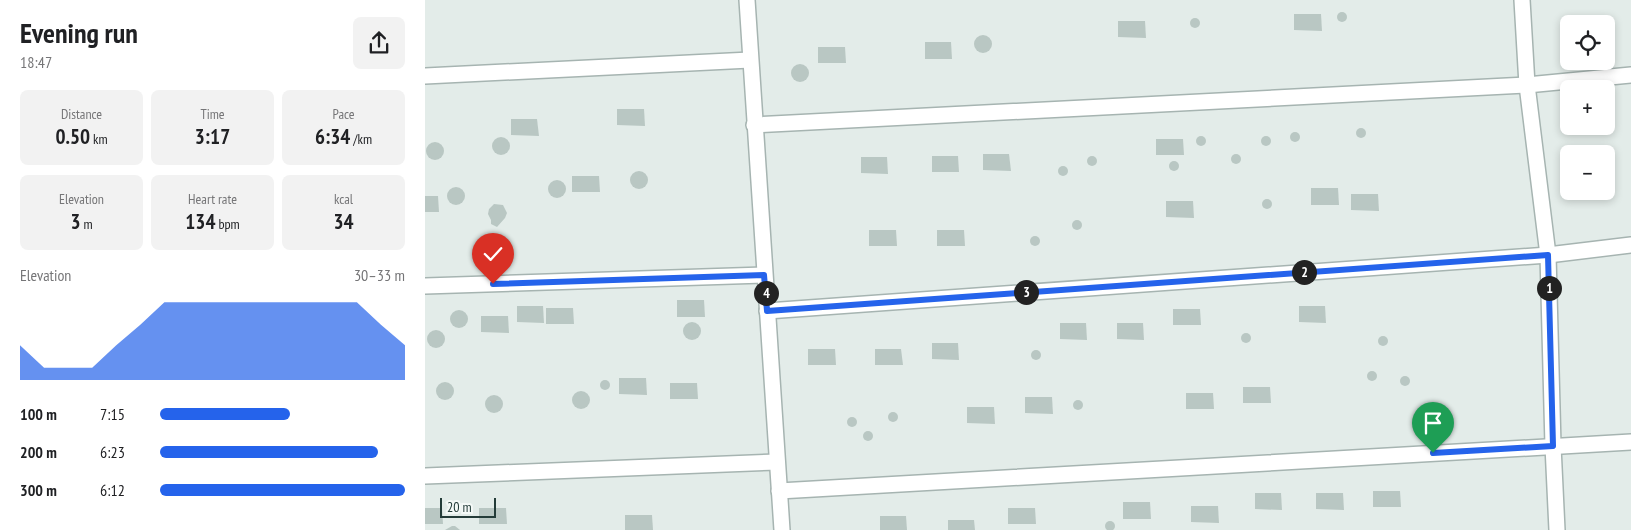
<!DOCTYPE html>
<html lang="en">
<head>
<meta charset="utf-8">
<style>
  :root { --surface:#fff; --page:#f2f2f2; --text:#202124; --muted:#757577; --accent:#2563eb }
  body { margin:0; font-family:"PT Sans Narrow",sans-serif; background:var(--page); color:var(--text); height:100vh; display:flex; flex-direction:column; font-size:19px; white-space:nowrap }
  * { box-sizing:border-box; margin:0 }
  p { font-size:16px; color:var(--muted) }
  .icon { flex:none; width:28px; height:28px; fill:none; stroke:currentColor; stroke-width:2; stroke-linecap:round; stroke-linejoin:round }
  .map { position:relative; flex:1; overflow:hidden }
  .side { display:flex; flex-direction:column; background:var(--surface); width:425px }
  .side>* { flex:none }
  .fabs { position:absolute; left:1135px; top:15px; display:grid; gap:10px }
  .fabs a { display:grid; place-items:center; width:55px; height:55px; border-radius:8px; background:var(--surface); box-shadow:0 2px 8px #0003; font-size:25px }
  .scale { position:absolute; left:15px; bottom:12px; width:56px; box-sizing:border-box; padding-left:5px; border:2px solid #243c39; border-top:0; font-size:14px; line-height:18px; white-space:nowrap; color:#243c39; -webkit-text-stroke:4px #f4f9f7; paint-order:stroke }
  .pin { position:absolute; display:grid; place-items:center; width:42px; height:42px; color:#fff; margin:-51px -21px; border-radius:50% 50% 50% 0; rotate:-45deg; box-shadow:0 0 5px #0007 }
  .pin .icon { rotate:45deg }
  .km { position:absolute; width:25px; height:25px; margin:-12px; border-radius:50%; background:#222; color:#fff; font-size:14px; line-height:25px; text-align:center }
  .round { display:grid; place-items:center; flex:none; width:52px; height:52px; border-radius:8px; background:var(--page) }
  .headline { display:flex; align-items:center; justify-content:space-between; height:85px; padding:0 20px }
  h1 { font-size:28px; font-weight:700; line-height:38px }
  .figures { display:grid; grid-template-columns:repeat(3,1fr); gap:8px; height:85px; padding:5px 20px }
  .figures div { display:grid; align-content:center; border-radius:8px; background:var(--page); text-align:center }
  .figures b { font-size:21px; font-weight:700 }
  .figures small { font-size:14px; font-weight:400 }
  .figures p { font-size:14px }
  .chart { height:140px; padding:10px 20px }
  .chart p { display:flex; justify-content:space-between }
  .chart svg { width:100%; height:90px; margin-top:5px; fill:var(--accent); opacity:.7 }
  ul { padding:0 20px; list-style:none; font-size:16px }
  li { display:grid; grid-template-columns:80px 60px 1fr; align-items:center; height:38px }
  li i { height:12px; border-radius:6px; background:var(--accent) }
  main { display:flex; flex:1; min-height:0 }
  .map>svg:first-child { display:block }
  .building { fill:#b9c7c3 }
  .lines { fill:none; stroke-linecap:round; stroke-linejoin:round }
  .minor-casing { stroke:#a6b4b1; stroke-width:18 }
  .minor { stroke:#fff; stroke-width:15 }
  .route-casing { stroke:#fff; stroke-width:10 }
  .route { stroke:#2563eb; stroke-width:6 }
</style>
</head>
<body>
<main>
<section class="side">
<div class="headline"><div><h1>Evening run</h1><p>18:47</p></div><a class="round"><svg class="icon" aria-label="share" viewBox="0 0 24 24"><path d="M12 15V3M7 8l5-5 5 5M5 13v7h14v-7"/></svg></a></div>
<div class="figures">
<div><p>Distance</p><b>0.50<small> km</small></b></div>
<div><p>Time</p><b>3:17</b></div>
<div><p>Pace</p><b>6:34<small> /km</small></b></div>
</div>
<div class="figures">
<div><p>Elevation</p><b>3<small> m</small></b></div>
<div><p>Heart rate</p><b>134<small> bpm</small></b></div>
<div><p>kcal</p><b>34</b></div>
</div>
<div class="chart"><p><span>Elevation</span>30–33 m</p>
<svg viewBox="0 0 160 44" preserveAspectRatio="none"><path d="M0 44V27L10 38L20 38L30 38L40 27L50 17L60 6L70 6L80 6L90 6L100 6L110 6L120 6L130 6L140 6L150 17L160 27V44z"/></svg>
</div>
<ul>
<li><b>100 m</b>7:15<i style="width:53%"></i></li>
<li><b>200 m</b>6:23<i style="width:89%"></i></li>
<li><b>300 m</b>6:12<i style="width:100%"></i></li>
</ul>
</section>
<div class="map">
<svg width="1206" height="530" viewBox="0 0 1206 530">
  <rect width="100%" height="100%" fill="#e3ece9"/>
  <g class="building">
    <circle cx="917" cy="17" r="5"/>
    <polygon points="869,14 896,14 897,31 869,30"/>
    <circle cx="770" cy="23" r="5"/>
    <polygon points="693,21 720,21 721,38 693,37"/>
    <circle cx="558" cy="44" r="9"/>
    <polygon points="500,42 526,42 527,59 500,59"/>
    <polygon points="393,47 420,47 421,63 393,63"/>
    <circle cx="375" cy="73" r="9"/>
    <polygon points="192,109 219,109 220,126 192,125"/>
    <polygon points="86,119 112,119 114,136 86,135"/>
    <circle cx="936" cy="133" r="5"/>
    <circle cx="870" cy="137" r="5"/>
    <circle cx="776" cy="141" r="5"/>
    <circle cx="841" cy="141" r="5"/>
    <circle cx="76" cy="146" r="9"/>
    <polygon points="731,139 758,139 759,155 731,155"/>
    <circle cx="10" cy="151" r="9"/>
    <circle cx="811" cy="159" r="5"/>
    <polygon points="558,154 584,154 586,171 558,170"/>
    <circle cx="667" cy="161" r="5"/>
    <polygon points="507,156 533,156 534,172 507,172"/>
    <polygon points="436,157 462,157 463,174 436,173"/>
    <circle cx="749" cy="166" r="5"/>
    <circle cx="638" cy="171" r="5"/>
    <circle cx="214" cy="180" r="9"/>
    <polygon points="147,176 174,176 175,192 147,192"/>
    <circle cx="132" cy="189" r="9"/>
    <circle cx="31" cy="196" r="9"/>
    <polygon points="886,188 913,188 914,205 886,205"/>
    <polygon points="926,194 953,194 954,211 926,210"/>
    <polygon points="0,196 13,196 14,212 0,212"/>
    <circle cx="842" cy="204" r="5"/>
    <polygon points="741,201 768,201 769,218 741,217"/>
    <polygon points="69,204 78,205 82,213 80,218 72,227 66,224 66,220 63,214 64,209"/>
    <circle cx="652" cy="225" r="5"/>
    <polygon points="444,230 471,230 472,246 444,246"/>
    <polygon points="512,230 539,230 540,246 512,246"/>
    <circle cx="610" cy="241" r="5"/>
    <polygon points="252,300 279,300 280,317 252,317"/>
    <polygon points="92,306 118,306 119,323 92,322"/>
    <polygon points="874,306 900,306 901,323 874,322"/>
    <polygon points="121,308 148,308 149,324 121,324"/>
    <polygon points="748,309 775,309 776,325 748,325"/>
    <circle cx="34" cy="319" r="9"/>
    <polygon points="56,316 83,316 84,333 56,332"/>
    <circle cx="267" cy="331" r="9"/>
    <polygon points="635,323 661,323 662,340 635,339"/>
    <polygon points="692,323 718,323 719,340 692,339"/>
    <circle cx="11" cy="339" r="9"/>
    <circle cx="821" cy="338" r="5"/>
    <circle cx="958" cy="341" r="5"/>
    <polygon points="507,343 533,343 534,360 507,359"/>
    <polygon points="383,349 410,349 411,365 383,365"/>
    <polygon points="450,349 476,349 478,365 450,365"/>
    <circle cx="611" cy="355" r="5"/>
    <circle cx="947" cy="376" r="5"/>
    <circle cx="980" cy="381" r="5"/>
    <polygon points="194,378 221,378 222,395 194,394"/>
    <circle cx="180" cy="385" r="5"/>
    <circle cx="20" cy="391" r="9"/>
    <polygon points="245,383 272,383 273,399 245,399"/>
    <polygon points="818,387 845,387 846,403 818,403"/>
    <circle cx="156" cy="400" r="9"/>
    <polygon points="761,393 788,393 789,409 761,409"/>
    <circle cx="69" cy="404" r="9"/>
    <polygon points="600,397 627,397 628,414 600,413"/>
    <circle cx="653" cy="405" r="5"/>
    <polygon points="542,407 569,407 570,424 542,423"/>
    <circle cx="468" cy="417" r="5"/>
    <circle cx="427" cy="422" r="5"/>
    <circle cx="443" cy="436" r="5"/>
    <polygon points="948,491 975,491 976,507 948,507"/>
    <polygon points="830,493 856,493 857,510 830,509"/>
    <polygon points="891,493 918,493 919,510 891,509"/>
    <polygon points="698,502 725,502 726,519 698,519"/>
    <polygon points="766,506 793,506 794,523 766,522"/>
    <polygon points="0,508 17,508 18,524 0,524"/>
    <polygon points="54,508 81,508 82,524 54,524"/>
    <polygon points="583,508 610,508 611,524 583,524"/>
    <polygon points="200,515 227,515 228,530 200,530"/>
    <polygon points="455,516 481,516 482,530 455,530"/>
    <polygon points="523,520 549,520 550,530 523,530"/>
    <circle cx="685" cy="526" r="5"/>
    <polygon points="27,526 30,526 35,530 20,530"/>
  </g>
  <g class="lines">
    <g class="minor-casing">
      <g id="minor">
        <polyline points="322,0 357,530"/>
        <polyline points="1097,0 1102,85 1123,255 1128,446 1132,530"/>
        <polyline points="0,76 325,60"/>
        <polyline points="329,125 1102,85 1206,75"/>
        <polyline points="0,286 339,275"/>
        <polyline points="342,311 1123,255 1206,245"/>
        <polyline points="0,476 352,462"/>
        <polyline points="354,491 1206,442"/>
      </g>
    </g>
    <use href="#minor" class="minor"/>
  </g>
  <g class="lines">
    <g class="route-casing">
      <polyline id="route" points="68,284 339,275 342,311 1123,255 1128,446 1008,453"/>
    </g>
    <use href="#route" class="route"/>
  </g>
</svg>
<div class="fabs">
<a><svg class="icon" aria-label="locate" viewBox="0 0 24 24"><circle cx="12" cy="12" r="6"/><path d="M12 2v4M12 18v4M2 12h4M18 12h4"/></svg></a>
<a>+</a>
<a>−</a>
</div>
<div class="scale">20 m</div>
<div class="pin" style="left:1008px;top:453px;background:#1e9e55"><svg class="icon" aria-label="arrive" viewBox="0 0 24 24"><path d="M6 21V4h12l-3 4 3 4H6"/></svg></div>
<div class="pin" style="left:68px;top:284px;background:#d93025"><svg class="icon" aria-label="check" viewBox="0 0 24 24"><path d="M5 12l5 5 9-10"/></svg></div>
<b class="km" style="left:1124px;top:288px">1</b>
<b class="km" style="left:879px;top:272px">2</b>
<b class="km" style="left:601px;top:292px">3</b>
<b class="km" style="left:341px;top:293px">4</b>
</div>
</main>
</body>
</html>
